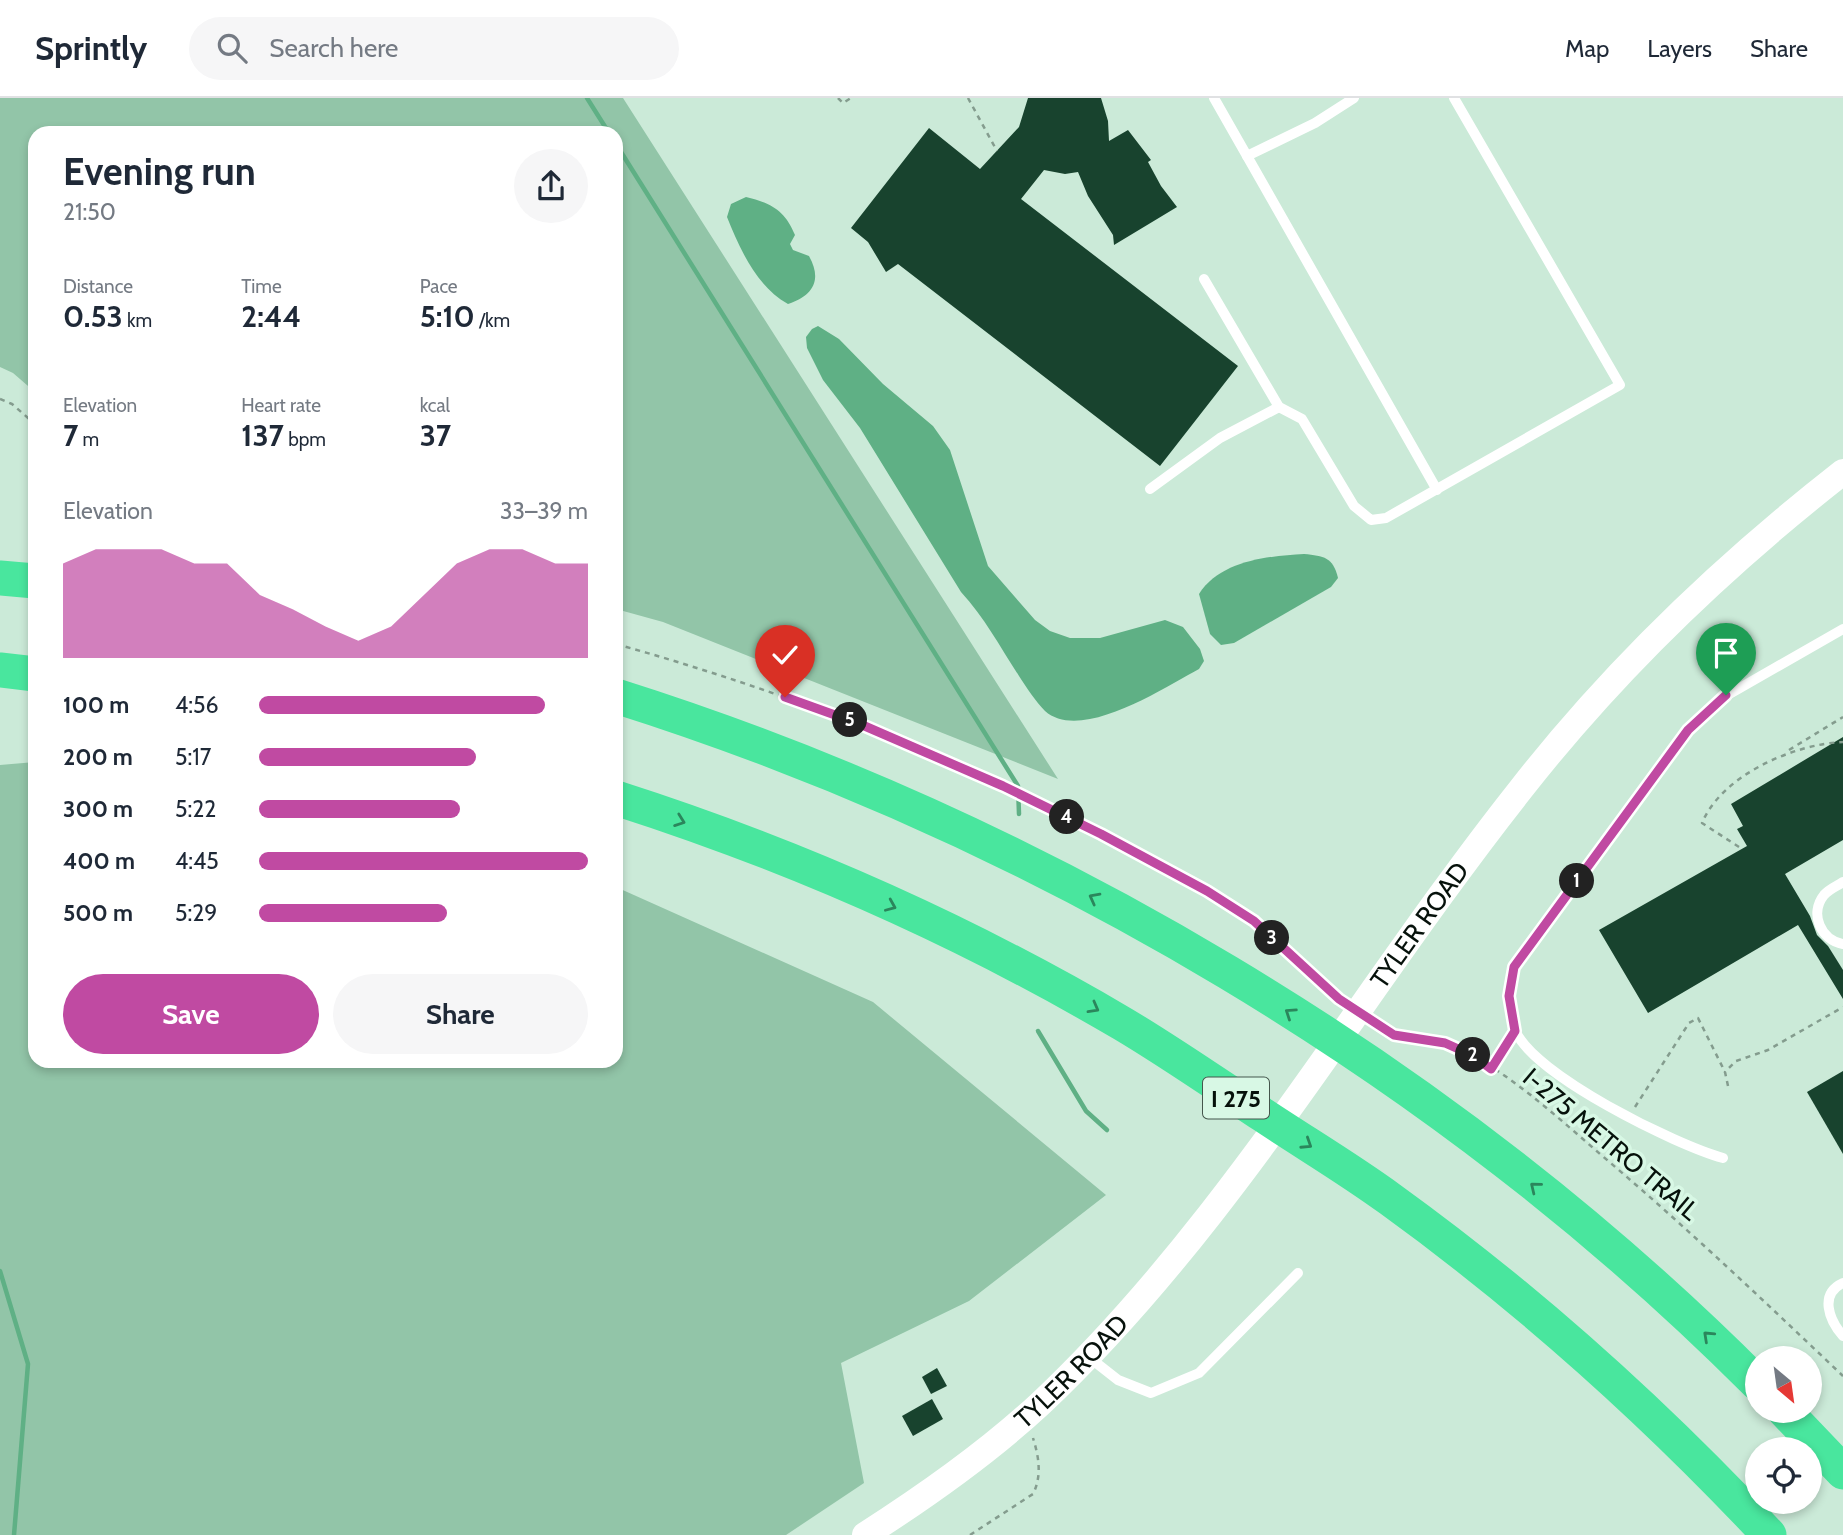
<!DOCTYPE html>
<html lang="en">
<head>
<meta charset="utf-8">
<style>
  :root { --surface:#fff; --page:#f6f6f7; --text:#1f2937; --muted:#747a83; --line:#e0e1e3; --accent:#c04aa2 }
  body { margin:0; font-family:Cabin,sans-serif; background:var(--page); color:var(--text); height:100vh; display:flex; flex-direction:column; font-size:26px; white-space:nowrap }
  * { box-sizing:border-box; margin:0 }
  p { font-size:23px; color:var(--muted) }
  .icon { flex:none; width:38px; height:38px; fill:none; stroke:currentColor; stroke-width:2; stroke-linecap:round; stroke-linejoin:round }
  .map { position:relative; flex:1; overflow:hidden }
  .details { position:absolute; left:28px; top:28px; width:595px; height:942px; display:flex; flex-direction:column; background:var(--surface); border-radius:21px; box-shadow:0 4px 10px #0003 }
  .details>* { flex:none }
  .needle { width:46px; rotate:151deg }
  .fabs { position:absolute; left:1745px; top:1248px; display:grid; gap:14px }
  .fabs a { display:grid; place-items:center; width:77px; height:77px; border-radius:50%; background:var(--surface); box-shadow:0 4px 10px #0003; font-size:35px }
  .pin { position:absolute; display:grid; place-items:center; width:60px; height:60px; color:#fff; margin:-72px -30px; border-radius:50% 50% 50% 0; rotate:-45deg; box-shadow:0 0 7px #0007 }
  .pin .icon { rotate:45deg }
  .km { position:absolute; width:35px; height:35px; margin:-18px; border-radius:50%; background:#222; color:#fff; font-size:19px; line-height:35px; text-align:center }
  .round { display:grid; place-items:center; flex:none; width:74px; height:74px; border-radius:37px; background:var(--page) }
  .head { display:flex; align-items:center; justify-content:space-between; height:119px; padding:0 35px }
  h1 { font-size:38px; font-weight:700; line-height:52px }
  .figures { display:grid; grid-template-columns:repeat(3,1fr); gap:10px; height:119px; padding:7px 35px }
  .figures div { display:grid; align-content:center }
  .figures b { font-size:30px; font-weight:700 }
  .figures small { font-size:19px; font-weight:400 }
  .figures p { font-size:19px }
  .chart { height:196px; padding:14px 35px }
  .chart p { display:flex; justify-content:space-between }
  .chart svg { width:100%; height:126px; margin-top:7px; fill:var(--accent); opacity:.7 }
  .cta { display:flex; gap:14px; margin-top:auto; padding:14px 35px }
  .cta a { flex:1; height:80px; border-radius:42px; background:var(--accent); color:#fff; font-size:28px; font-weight:700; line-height:80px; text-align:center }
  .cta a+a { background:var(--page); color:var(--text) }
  ul { padding:0 35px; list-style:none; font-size:23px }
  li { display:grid; grid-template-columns:112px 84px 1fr; align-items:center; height:52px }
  li i { height:18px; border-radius:9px; background:var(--accent) }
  header { display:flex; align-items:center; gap:42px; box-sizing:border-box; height:98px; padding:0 35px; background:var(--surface); border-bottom:2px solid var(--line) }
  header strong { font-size:33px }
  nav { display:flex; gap:38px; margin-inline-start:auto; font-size:24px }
  .search { width:490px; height:63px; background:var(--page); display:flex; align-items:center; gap:18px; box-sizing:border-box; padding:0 24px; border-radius:38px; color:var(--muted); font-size:26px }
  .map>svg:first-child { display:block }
  .green { fill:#92c5a8 }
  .water { fill:#5fb085 }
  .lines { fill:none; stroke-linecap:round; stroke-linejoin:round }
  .stream { stroke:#5fb085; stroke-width:4.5 }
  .building { fill:#18432e }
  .path { stroke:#849c8e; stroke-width:2.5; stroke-dasharray:5 5; stroke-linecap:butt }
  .lane { stroke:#fff; stroke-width:10 }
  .secondary { stroke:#fff; stroke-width:26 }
  .highway { stroke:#49e69e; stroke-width:35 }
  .oneway { stroke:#2b865c }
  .route-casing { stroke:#fff; stroke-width:14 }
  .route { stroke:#c04aa2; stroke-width:9 }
  .labels { text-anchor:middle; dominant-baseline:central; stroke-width:7; stroke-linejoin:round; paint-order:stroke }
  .shield { fill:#d8f8e5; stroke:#45564c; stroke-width:2 }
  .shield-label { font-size:24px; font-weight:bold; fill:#06110b }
  .street-label { font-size:26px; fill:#06110b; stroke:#d8f8e5 }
</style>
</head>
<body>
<header>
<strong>Sprintly</strong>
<div class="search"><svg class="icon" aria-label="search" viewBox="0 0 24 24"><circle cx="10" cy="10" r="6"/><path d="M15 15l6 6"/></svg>Search here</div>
<nav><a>Map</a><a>Layers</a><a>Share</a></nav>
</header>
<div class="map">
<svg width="1843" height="1437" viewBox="0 0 1843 1437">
  <rect width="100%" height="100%" fill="#cbead8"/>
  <g class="green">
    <polygon points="0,0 623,0 1058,681 663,524 616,511 616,35 35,35 35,294 13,275 0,269"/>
    <polygon points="35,664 35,962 616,962 616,789 873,904 1106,1097 969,1203 841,1265 864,1385 786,1437 0,1437 0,667"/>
  </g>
  <g class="water">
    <path d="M746 99C771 105 785 112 795 137L790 146 793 152 809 158C823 183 812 198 788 206 756 188 740 151 727 119L731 106Z"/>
    <path d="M818 228 839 241 883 286 933 328 950 352 988 468 1035 522 1050 533 1070 540H1100L1165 522 1183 529 1200 551 1204 563 1199 571C1165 589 1081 645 1045 613 1036 604 1026 589 1019 578 1000 549 985 520 961 494L860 330 823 282 807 250 806 239 812 231Z"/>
    <path d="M1304 456C1324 458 1333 459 1338 480L1331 489 1234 545 1221 547 1210 536 1199 496C1220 463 1267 458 1304 456Z"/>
  </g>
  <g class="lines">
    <g class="stream">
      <polyline points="587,0 609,35"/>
      <polyline points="616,46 1018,688 1019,716"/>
      <polyline points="1038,933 1086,1013 1107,1032"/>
      <polyline points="0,1173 28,1266 14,1437"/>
    </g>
  </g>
  <g class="building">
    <polygon points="1028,0 1101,0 1108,23 1109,43 1128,32 1151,62 1148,64 1161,88 1177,109 1114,147 1113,137 1088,98 1078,74 1065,76 1044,72 1021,101 1238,268 1160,368 898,166 886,174 868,144 851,130 929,30 980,71 1019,29"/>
    <polygon points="1843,639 1843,742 1785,776 1810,818 1817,837 1828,848 1843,872 1843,901 1798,827 1648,915 1599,832 1747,748 1737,731 1743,728 1731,706"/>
    <polygon points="1843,973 1843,1056 1807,994"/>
    <polygon points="937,1270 947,1288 931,1296 922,1279"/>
    <polygon points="932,1301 943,1321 913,1338 902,1318"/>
  </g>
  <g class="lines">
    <g class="path">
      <polyline points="838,0 843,5 851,0"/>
      <polyline points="968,0 997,53"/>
      <polyline points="0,301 12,306 35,326"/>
      <path d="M616 546C791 595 960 661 1121 747 1165 771 1214 792 1254 823 1285 847 1311 877 1340 902"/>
      <polyline points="1789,652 1843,619"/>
      <path d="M1739 749 1702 725C1722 677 1794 646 1843 644"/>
      <path d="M1375 924C1407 946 1440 939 1474 958 1519 984 1561 1022 1600 1056 1684 1127 1763 1202 1843 1278"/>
      <polyline points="1491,970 1507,945"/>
      <polyline points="1728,988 1725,974 1736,963 1768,952 1843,909"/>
      <polyline points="1635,1009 1689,925 1698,920 1725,974"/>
      <path d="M970 1437 1033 1396C1042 1378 1039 1359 1033 1340"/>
    </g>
    <g class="lane">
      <polyline points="1214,0 1437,392"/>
      <polyline points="1247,58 1315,25 1354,0"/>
      <polyline points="1204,181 1279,309 1302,321 1354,408 1371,422 1386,420 1620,287 1454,0"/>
      <polyline points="1150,391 1220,340 1279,309"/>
      <path d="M1843 784C1837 788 1829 791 1824 797 1809 816 1821 842 1843 846"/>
      <path d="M1723 1060C1676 1047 1533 977 1515 932 1507 912 1510 889 1514 869L1688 632 1726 598 1843 531"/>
      <path d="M1843 1185C1819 1196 1829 1222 1843 1238"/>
      <polyline points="1090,1260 1118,1282 1151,1295 1199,1275 1298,1175"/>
    </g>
    <path class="secondary" id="s1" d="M865 1437C926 1398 986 1356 1040 1306 1230 1127 1360 894 1521 691 1614 572 1724 467 1843 374"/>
    <g class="highway">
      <polyline points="0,480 35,483"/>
      <polyline points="0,572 35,576"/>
      <path d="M616 598C1037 731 1445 972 1757 1285"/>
      <path d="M616 700C791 756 965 833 1123 926 1170 954 1216 986 1263 1017 1305 1045 1349 1071 1390 1101 1527 1200 1654 1314 1769 1437"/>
      <polyline points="1784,1312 1843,1374"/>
    </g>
  </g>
  <defs><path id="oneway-chevron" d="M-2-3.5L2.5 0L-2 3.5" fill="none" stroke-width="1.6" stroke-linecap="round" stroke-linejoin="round" transform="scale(1.75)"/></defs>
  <g class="oneway">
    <use href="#oneway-chevron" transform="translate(680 723) rotate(20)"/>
    <use href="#oneway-chevron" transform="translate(1094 800) rotate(-152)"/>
    <use href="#oneway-chevron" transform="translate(891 808) rotate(23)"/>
    <use href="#oneway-chevron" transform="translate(1094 910) rotate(29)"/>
    <use href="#oneway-chevron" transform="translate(1290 915) rotate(-146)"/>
    <use href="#oneway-chevron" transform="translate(1307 1046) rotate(33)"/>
    <use href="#oneway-chevron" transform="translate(1535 1089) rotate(-141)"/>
    <use href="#oneway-chevron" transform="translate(1708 1238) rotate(-137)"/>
  </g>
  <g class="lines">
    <g class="route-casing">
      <polyline id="route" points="785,599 860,626 1003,688 1101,736 1207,793 1254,823 1339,901 1394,937 1445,945 1474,958 1491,971 1515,933 1509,898 1514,869 1688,632 1726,597"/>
    </g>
    <use href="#route" class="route"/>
  </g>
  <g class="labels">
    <rect class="shield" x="1203" y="979.5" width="66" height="41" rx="5"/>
    <g class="shield-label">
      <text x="1236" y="1000">I 275</text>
    </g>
    <g class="street-label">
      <text stroke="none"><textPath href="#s1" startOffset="831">TYLER ROAD</textPath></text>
      <text transform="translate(1611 1046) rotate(40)">I-275 METRO TRAIL</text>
      <text stroke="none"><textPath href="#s1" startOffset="264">TYLER ROAD</textPath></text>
    </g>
  </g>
</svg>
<div class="fabs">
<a><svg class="needle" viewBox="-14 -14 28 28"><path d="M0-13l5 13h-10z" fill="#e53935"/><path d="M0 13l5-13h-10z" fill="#747a83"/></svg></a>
<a><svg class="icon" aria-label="locate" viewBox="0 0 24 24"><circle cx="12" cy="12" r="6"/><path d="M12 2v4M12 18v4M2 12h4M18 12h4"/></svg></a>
</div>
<div class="pin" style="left:1726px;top:597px;background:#1e9e55"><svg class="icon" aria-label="arrive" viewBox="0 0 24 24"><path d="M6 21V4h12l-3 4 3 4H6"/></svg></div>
<div class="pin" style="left:785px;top:599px;background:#d93025"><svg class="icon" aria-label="check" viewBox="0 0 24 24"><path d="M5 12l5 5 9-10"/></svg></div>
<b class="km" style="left:1577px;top:783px">1</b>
<b class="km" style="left:1473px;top:957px">2</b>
<b class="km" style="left:1272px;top:840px">3</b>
<b class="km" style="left:1067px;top:719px">4</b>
<b class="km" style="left:850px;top:622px">5</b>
<section class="details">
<div class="head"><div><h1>Evening run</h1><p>21:50</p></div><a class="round"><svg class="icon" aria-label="share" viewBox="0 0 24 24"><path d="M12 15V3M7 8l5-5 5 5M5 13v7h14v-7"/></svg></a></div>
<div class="figures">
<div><p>Distance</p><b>0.53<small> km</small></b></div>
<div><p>Time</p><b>2:44</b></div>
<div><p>Pace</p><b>5:10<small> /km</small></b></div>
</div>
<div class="figures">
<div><p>Elevation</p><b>7<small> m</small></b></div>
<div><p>Heart rate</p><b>137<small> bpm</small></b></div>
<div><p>kcal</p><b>37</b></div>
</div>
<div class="chart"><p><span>Elevation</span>33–39 m</p>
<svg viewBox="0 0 160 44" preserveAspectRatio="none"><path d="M0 44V11L10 6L20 6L30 6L40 11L50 11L60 22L70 27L80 33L90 38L100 33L110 22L120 11L130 6L140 6L150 11L160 11V44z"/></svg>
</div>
<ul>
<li><b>100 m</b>4:56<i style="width:87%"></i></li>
<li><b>200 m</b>5:17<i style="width:66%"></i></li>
<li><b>300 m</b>5:22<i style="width:61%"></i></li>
<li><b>400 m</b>4:45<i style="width:100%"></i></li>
<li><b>500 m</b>5:29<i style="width:57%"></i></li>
</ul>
<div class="cta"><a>Save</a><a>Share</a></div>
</section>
</div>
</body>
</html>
